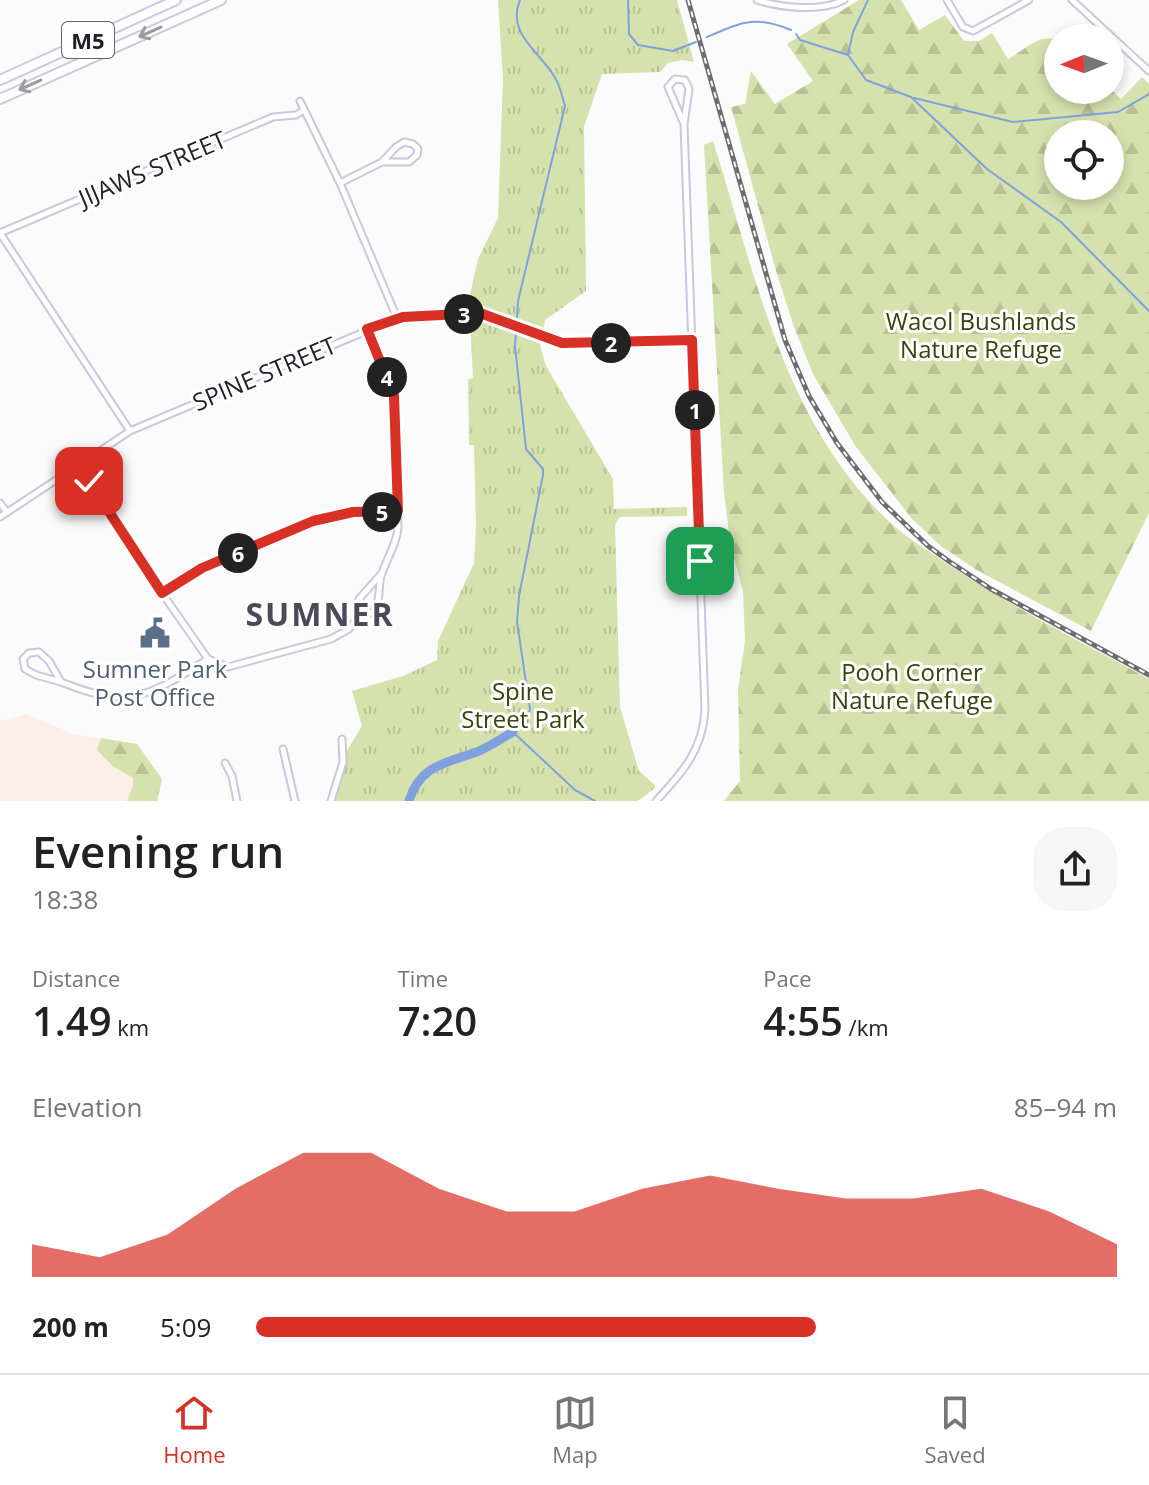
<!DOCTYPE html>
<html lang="en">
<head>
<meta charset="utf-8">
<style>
  :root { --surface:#fff; --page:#f6f6f6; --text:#222; --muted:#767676; --line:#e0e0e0; --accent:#d93025 }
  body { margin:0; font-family:"Open Sans",sans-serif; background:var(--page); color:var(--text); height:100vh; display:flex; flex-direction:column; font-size:30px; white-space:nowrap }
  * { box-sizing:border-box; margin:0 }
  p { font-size:26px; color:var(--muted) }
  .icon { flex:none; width:44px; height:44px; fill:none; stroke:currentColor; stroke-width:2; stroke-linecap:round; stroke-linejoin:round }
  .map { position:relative; height:801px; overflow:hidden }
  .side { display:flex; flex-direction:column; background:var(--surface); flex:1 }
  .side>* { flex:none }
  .needle { width:52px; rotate:269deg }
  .buttons { position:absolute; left:1044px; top:24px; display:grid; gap:16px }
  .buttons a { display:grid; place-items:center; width:80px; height:80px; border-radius:50%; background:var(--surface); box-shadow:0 4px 12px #0003; font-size:40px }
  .pin { position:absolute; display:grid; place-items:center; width:68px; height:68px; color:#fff; margin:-34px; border-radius:16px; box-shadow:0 4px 12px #0006 }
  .km { position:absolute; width:40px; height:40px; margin:-20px; border-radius:50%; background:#222; color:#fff; font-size:22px; line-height:40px; text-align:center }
  .round { display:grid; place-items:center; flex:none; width:84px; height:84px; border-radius:32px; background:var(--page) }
  .headline { display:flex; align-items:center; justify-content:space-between; height:136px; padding:0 32px }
  h1 { font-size:44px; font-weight:600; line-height:60px }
  .figures { display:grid; grid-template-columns:repeat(3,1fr); gap:12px; height:136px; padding:8px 32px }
  .figures div { display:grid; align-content:center }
  .figures b { font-size:40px; font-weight:600 }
  .figures small { font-size:22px; font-weight:400 }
  .figures p { font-size:22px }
  .chart { height:224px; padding:16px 32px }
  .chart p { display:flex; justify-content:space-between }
  .chart svg { width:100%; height:144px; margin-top:8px; fill:var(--accent); opacity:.7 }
  ul { padding:0 32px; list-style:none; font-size:26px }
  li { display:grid; grid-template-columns:128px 96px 1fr; align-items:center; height:60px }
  li i { height:20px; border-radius:10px; background:var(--accent) }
  .dock { display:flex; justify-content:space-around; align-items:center; height:112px; border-top:2px solid var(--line); background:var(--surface); font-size:22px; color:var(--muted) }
  .dock a { display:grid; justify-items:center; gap:4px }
  .dock .selected { color:var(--accent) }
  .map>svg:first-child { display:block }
  .commercial { fill:#fcefe7 }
  .grass { fill:url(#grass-tufts) }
  .forest { fill:url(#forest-firs); fill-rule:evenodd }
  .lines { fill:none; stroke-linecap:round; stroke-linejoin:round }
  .stream { stroke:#81a1de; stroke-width:2 }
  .river { stroke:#81a1de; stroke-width:9 }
  .minor-casing { stroke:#cac8dc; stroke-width:9 }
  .highway-casing { stroke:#cac8dc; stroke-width:12 }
  .minor { stroke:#fff; stroke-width:5 }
  .highway { stroke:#fff; stroke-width:8 }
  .rail-casing { stroke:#6d6c71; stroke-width:5 }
  .rail { stroke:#fff; stroke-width:2; stroke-dasharray:6; stroke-linecap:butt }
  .oneway { stroke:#9c9b9e }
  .route-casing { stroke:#fff; stroke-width:16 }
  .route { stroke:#d93025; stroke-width:10 }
  .labels { text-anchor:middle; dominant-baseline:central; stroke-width:6; stroke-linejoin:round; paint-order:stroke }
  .shield { fill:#fff; stroke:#646468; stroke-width:2 }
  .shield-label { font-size:22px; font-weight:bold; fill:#222128 }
  .street-label { font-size:24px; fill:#222128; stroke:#fff }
  .park-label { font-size:24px; fill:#39420b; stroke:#fff }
  .service-label { font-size:24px; fill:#4e5e75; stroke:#fff }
  .district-label { font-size:32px; font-weight:bold; letter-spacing:2px; fill:#4b495a; stroke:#fff }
</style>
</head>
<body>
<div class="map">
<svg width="1149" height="801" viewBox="0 0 1149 801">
  <defs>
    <pattern id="grass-tufts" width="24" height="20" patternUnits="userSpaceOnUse" patternTransform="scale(2)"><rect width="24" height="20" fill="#d5e2ad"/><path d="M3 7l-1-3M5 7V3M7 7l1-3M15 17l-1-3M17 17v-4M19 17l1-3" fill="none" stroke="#b7c295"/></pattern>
    <pattern id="forest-firs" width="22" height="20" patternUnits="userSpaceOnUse" patternTransform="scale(2)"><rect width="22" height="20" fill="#d5e2ad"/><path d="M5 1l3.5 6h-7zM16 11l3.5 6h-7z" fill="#b7c295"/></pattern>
  </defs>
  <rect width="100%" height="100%" fill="#fbfbfb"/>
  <polygon class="commercial" points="26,714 74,734 137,744 162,779 157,801 0,801 0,721"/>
  <polygon class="grass" points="498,0 677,0 694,62 682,60 668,63 660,72 602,74 584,127 586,291 545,320 540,346 546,366 613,479 614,509 687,507 687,516 620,517 615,525 620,707 639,771 655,785 655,788 638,801 333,801 348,749 362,726 352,691 403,676 437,660 438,641 474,563 476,526 474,445 469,445 468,379 473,378 469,299 478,259 498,218 503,79"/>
  <g class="forest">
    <path d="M859 0H901L919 30 945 15 964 41H979L992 33 1008 59C1023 51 1042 31 1058 41V90L1110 89 1121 99 1142 77 1149 84V513L1091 631 975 569 941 546 912 519 856 447 813 374 794 327 776 271 731 107 745 104 751 71 775 104 813 81 787 44ZM1058 134H1110V186H1058Z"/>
    <path d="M713 141C756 276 784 427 894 526 909 539 927 550 943 561 1009 606 1080 641 1149 679V801H724L740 781 738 689 745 641 743 592 730 542 724 492 704 145Z"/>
    <polygon points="101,738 137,744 162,779 157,801 127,801 133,785 133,778 114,767 97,750"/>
  </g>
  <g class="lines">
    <g class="stream">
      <path d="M520 0C506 33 539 51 554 76 560 85 562 96 565 106L518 301 515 346 526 449 543 469V475L519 596 517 622 530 709 527 723 513 732 575 790 595 801"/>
      <polyline points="628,0 629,34 638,45 673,51 696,42"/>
      <polyline points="796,34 800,40 848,55 866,80 911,97 987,169 1061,222 1149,311"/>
      <path d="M707 37C742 22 755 15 791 30"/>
      <polyline points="848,55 853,32 868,0"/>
      <polyline points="914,98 1013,122 1118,112 1149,94"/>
    </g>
    <path class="river" d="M409 801C420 764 448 763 479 751 491 746 502 738 513 732"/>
    <g class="minor-casing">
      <g id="minor">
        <path d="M757 0C782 8 821 12 844 0"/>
        <polyline points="947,0 963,27 973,31 1029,0"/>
        <polyline points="1072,0 1149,71"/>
        <polyline points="300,101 340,183 397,318"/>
        <polyline points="340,183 382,162 396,147 404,142 413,144 418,149 417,155 409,162 382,162"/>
        <polyline points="0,233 273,117 296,115 304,110"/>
        <polyline points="0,233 130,431"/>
        <path d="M367 329 394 396 398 527C397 545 386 559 381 576 378 589 381 602 372 613H362L357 605 359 599 382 573"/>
        <polyline points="78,465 162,593 202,568 313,521 339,514 398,511"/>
        <polyline points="0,503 7,512"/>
        <polyline points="0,517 130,431 397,318 480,313 548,339 572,343 692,340"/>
        <polyline points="162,593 208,659 228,667 331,639 349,629 362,613"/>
        <polygon points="39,652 49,661 61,682 36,675 25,669 23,659 29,653"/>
        <path d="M61 682C130 710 149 696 208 659"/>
        <polyline points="283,749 295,801"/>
        <polyline points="225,763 232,776 237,801"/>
        <polyline points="331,801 343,762 342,739"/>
        <path d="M656 801C682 773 703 750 705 710L684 124 689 89 685 80 675 79 668 87 684 124"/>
      </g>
    </g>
    <g class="highway-casing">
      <g id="highway">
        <polyline points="0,80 176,0"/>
        <polyline points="0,99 221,0"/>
      </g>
    </g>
    <use href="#minor" class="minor"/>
    <use href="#highway" class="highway"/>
    <g class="rail-casing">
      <polyline id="rail" points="688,0 785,340 809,396 837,443 882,502 928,546 950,562 991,589 1149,675"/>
    </g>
    <use href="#rail" class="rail"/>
  </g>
  <defs><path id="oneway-shaft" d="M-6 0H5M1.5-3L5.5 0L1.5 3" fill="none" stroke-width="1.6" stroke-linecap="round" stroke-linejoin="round" transform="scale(2)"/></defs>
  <g class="oneway">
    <use href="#oneway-shaft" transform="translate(150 32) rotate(156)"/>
    <use href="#oneway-shaft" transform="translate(30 85) rotate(156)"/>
  </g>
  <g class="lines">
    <g class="route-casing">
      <polyline id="route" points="89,481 162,593 202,568 313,521 353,512 398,511 394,396 367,329 403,317 480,313 562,343 692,340 700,561"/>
    </g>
    <use href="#route" class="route"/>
  </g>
  <defs>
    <g id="civic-bare" transform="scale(2.4)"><path d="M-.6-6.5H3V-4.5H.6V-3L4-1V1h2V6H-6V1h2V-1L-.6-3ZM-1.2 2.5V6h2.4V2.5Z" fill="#5c6f8a" stroke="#fff" stroke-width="2.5" paint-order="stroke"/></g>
  </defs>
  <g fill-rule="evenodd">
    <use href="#civic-bare" x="155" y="633"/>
  </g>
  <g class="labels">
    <rect class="shield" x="62" y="22" width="52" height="36" rx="6"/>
    <g class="shield-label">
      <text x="88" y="40">M5</text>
    </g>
    <g class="street-label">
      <text transform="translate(152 168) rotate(-23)">JIJAWS STREET</text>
      <text transform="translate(264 373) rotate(-23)">SPINE STREET</text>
    </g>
    <g class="park-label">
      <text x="981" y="320">Wacol Bushlands<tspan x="981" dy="28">Nature Refuge</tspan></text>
      <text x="912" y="671">Pooh Corner<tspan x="912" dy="28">Nature Refuge</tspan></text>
      <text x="523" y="690">Spine<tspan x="523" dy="28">Street Park</tspan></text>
    </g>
    <g class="service-label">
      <text x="155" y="668">Sumner Park<tspan x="155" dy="28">Post Office</tspan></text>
    </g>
    <g class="district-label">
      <text x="320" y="613">SUMNER</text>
    </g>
  </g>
</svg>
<div class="buttons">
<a><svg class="needle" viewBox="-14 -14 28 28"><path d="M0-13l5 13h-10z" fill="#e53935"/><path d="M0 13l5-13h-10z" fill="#767676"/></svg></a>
<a><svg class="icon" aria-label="locate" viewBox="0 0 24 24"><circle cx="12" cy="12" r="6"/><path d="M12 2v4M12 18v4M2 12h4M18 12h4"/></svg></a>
</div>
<div class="pin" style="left:700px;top:561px;background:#1e9e55"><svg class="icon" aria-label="arrive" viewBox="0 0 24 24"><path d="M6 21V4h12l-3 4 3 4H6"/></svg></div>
<div class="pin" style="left:89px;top:481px;background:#d93025"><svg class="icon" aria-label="check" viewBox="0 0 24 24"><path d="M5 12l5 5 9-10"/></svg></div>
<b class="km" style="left:695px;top:410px">1</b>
<b class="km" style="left:611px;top:343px">2</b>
<b class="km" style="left:464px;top:314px">3</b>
<b class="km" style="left:387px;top:377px">4</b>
<b class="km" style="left:382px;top:512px">5</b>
<b class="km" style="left:238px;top:553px">6</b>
</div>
<section class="side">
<div class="headline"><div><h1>Evening run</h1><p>18:38</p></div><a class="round"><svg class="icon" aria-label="share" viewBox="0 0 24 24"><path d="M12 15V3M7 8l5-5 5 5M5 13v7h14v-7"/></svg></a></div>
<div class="figures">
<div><p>Distance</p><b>1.49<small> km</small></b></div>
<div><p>Time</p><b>7:20</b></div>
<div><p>Pace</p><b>4:55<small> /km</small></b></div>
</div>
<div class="chart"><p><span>Elevation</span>85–94 m</p>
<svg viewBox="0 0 160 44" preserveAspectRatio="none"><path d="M0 44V34L10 38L20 31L30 17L40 6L50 6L60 17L70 24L80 24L90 17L100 13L110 17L120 20L130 20L140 17L150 24L160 34V44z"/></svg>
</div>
<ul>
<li><b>200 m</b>5:09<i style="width:65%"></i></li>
</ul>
</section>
<nav class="dock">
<a class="selected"><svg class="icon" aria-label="home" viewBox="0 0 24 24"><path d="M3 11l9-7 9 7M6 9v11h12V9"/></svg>Home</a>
<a><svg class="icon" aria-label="map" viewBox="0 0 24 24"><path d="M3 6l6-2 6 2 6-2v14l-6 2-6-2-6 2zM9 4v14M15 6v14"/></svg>Map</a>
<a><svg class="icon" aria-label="saved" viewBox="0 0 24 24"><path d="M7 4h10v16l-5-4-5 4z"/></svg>Saved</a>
</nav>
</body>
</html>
